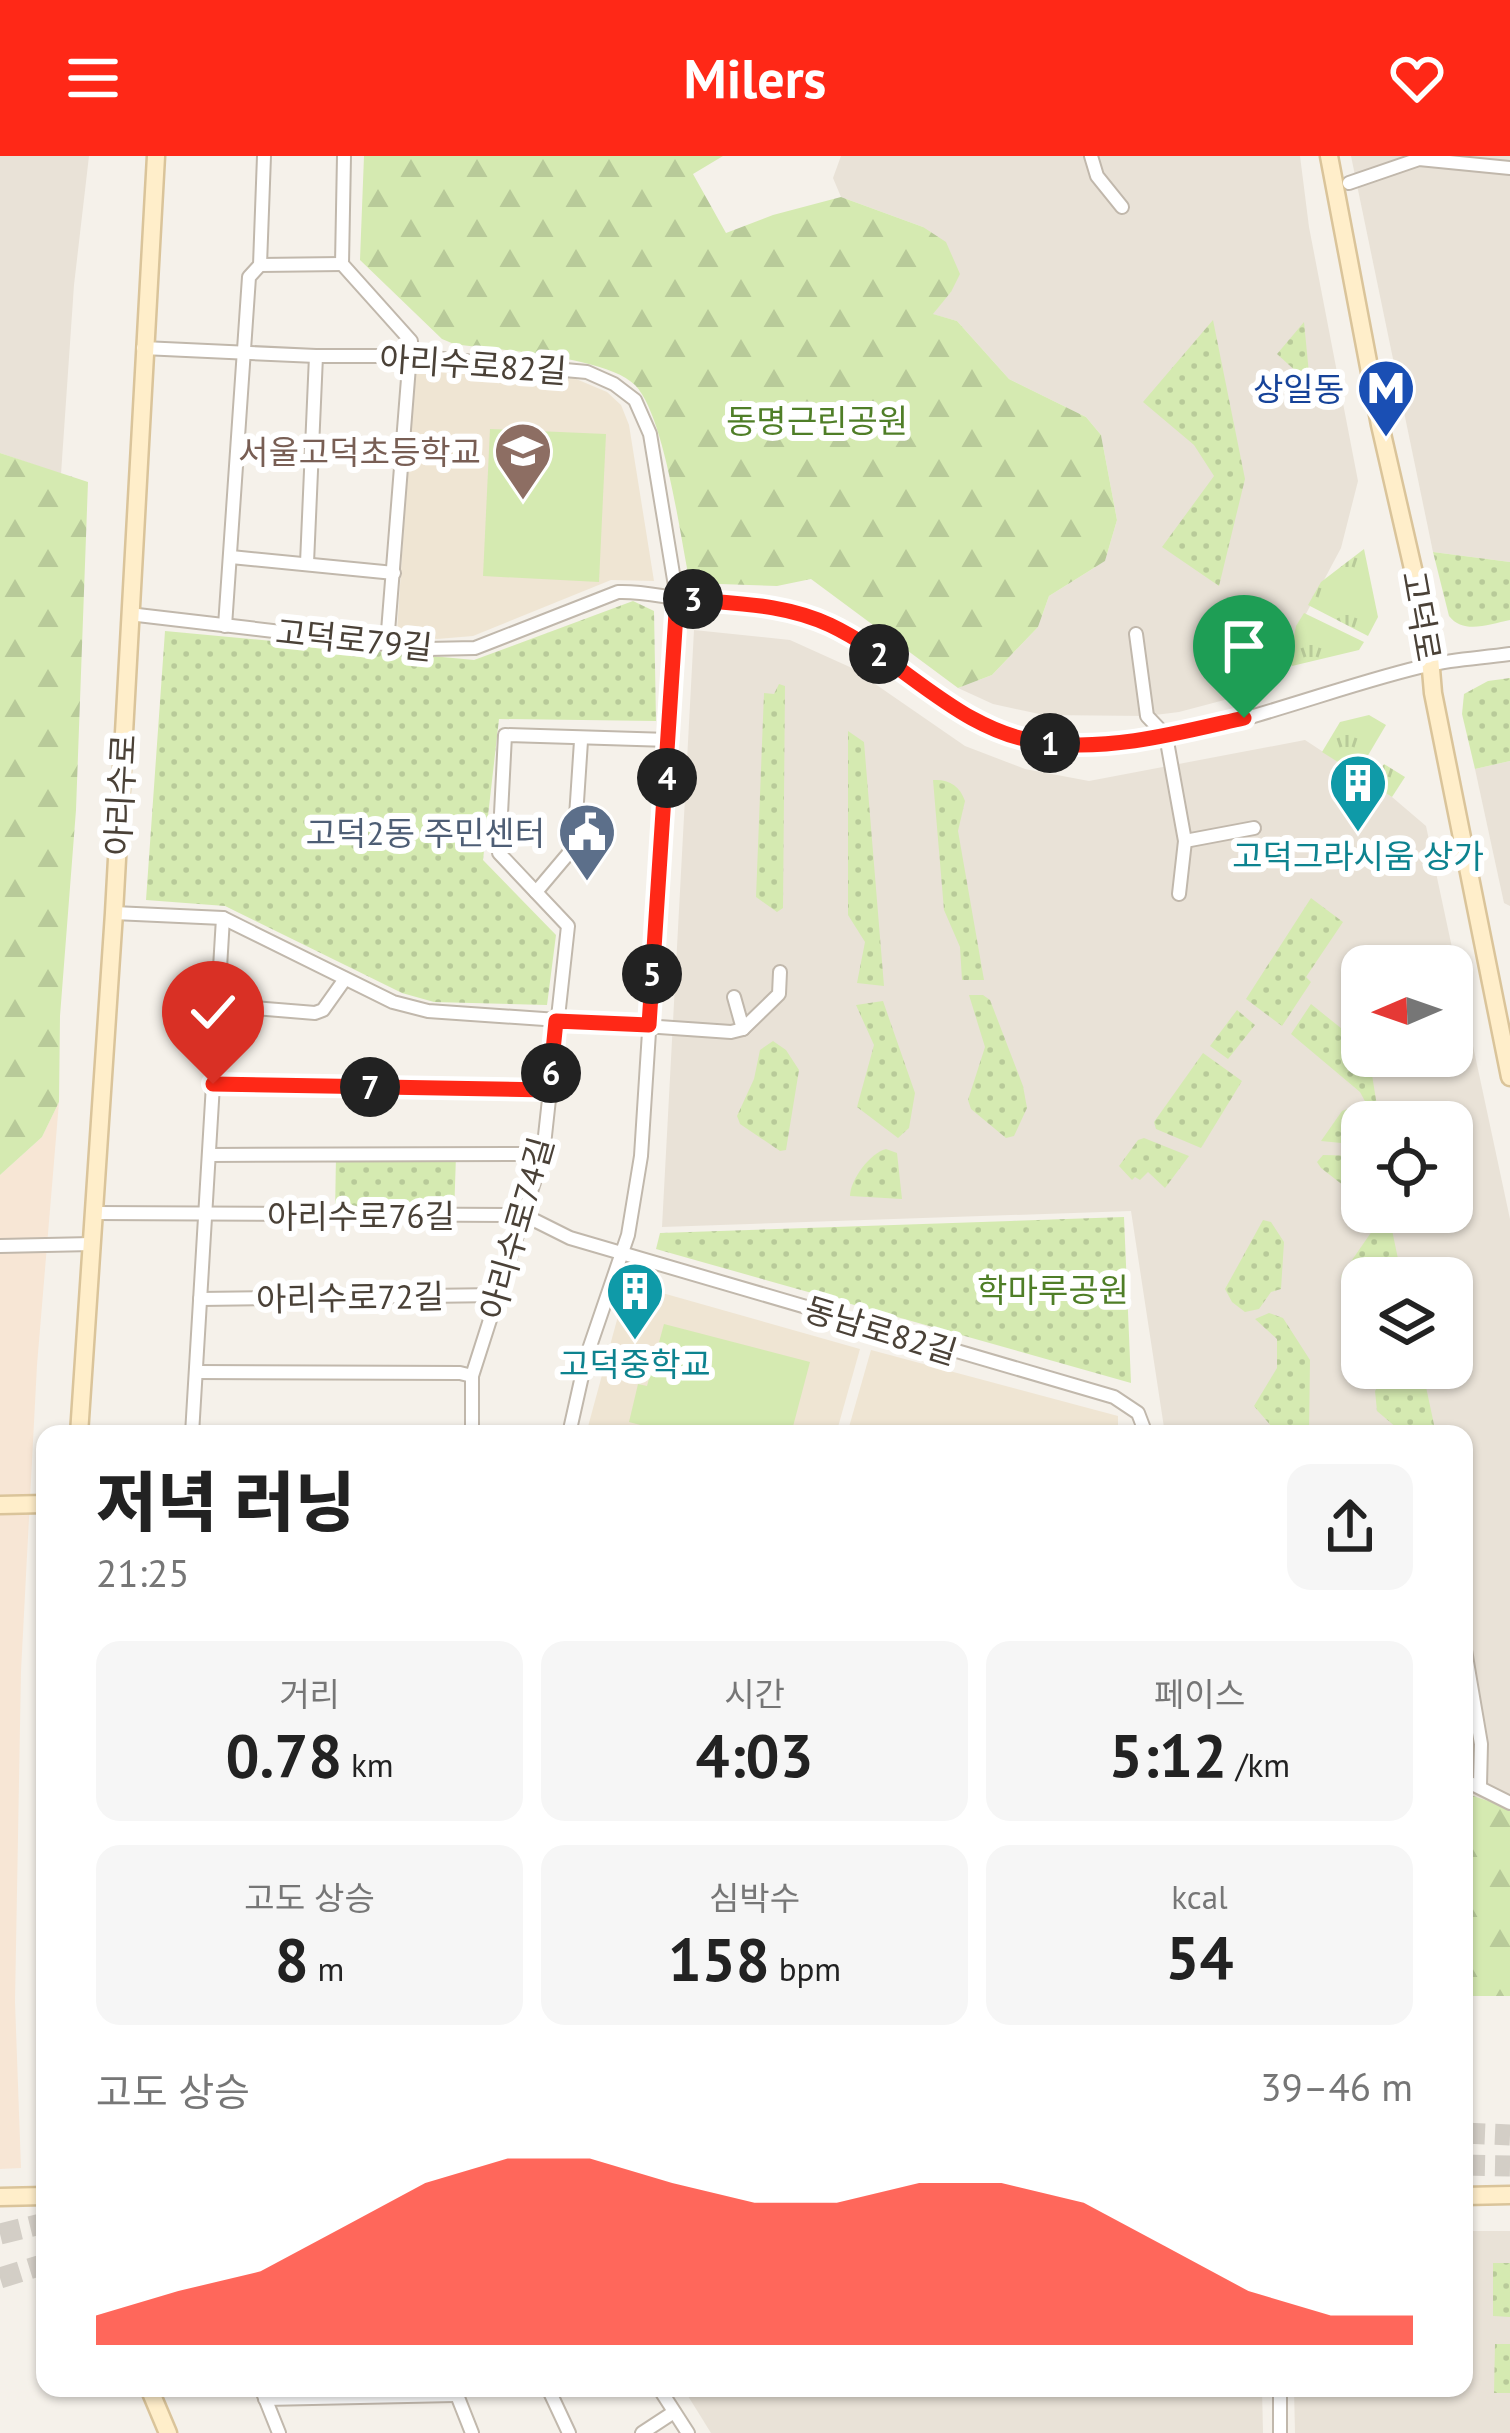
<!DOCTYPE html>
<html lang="ko">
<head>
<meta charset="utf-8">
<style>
  :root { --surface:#fff; --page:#f6f6f6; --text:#222; --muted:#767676; --accent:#ff2817 }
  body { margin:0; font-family:"PT Sans","Noto Sans KR",sans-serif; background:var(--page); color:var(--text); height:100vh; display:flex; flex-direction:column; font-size:45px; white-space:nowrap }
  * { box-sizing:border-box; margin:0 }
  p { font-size:39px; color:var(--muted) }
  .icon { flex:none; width:66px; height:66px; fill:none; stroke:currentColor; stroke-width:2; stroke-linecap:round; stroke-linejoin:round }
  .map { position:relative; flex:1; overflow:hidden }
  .sheet { position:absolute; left:36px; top:1269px; width:1437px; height:972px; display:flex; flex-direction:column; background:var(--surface); border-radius:24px; box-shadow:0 3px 9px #0004 }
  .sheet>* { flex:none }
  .needle { width:78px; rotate:268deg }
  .controls { position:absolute; left:1341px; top:789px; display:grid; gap:24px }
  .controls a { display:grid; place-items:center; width:132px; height:132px; border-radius:24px; background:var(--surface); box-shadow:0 3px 9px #0004; font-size:60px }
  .pin { position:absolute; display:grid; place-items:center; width:102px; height:102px; color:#fff; margin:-123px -51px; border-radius:50% 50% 50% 0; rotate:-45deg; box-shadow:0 0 12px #0007 }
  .pin .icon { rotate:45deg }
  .km { position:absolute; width:60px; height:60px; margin:-30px; border-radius:50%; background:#222; color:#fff; font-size:33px; line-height:60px; text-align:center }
  .round { display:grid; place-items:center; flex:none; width:126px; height:126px; border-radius:24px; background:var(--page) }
  .overview { display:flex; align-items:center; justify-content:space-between; height:204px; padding:0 60px }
  h1 { font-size:66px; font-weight:800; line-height:90px }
  .metrics { display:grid; grid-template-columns:repeat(3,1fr); gap:18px; height:204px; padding:12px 60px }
  .metrics div { display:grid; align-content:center; border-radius:24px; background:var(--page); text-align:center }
  .metrics b { font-size:60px; font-weight:800 }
  .metrics small { font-size:33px; font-weight:400 }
  .metrics p { font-size:33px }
  .chart { height:336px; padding:24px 60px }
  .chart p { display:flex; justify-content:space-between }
  .chart svg { width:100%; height:216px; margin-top:12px; fill:var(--accent); opacity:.7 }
  header { display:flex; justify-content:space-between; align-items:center; height:156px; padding:0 60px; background:var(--accent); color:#fff; font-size:54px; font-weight:800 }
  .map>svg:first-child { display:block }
  .residential { fill:#e9e2d7; fill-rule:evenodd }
  .commercial { fill:#f7e6d5 }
  .education { fill:#efe5d3 }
  .grass { fill:url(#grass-tufts) }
  .forest { fill:url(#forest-firs) }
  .park { fill:url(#park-dots) }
  .pitch { fill:#d5eab1 }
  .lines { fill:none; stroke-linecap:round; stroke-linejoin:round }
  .highway-tunnel { stroke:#d3cec6; stroke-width:21; stroke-dasharray:21 10; stroke-linecap:butt }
  .street-casing { stroke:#c1b8ac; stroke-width:16 }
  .secondary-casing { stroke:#dac49a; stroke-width:21 }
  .street { stroke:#fff; stroke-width:12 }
  .secondary { stroke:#ffeeca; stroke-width:16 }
  .route-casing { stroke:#fff; stroke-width:24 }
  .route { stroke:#ff2817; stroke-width:15 }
  .labels { text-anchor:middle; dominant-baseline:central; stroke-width:12; stroke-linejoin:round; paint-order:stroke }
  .street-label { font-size:33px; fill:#4a4137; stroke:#fff }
  .transit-label { font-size:33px; fill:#164399; stroke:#fff; text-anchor:end }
  .park-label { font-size:33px; fill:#4f7e27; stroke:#fff }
  .education-label { font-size:33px; fill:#785e54; stroke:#fff; text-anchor:end }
  .service-label { font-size:33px; fill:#4e5e75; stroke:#fff; text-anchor:end }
  .culture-label { font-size:33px; fill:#0d838f; stroke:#fff }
</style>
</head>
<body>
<header><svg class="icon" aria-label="menu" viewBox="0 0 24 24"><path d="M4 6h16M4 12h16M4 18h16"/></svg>Milers<svg class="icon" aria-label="heart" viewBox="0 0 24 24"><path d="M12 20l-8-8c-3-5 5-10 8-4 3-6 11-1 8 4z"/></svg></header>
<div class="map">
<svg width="1510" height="2277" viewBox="0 0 1510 2277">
  <defs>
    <pattern id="grass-tufts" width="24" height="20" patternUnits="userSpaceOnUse" patternTransform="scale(3)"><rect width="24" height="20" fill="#d5eab1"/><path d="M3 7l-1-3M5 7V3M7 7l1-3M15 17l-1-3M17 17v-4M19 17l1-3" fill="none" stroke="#b8ca99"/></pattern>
    <pattern id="forest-firs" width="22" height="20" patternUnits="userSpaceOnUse" patternTransform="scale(3)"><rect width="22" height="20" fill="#d5eab1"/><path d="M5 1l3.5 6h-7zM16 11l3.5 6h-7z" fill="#b8ca99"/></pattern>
    <pattern id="park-dots" width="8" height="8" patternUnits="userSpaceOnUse" patternTransform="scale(3)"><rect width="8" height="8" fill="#d5eab1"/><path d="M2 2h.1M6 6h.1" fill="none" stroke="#b8ca99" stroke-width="1.8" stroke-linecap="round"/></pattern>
  </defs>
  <rect width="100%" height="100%" fill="#f5f1ea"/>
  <g class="residential">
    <polygon points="0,0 89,0 74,129 61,318 0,297"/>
    <polygon points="841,0 1300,0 1309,71 1358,325 1341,392 1266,533 1179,556 1147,560 1044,559 993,548 958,532 992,519 1038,471 1049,440 1105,405 1117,364 1101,279 1086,261 1009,223 957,165 932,158 951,136 923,71 841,41 833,22"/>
    <polygon points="1351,0 1510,0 1510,406 1433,396"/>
    <path d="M694 474 790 484 852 512 965 590 1025 613 1089 625 1305 584 1392 641 1426 670 1510 1063V1652L1464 1637V1278H1165L1131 1055 662 1071ZM1362 810H1452V900H1362ZM1362 966H1452V1056H1362ZM1362 1122H1452V1212H1362Z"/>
    <polygon points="1510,605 1510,750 1504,747 1475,613"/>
    <polygon points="1464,2075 1510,2075 1510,2277 1295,2277 1294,2232 1464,2232"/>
    <polygon points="683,2232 1262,2232 1263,2277 711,2277"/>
  </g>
  <polygon class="commercial" points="59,946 37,1209 21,1515 15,1846 21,2012 0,2013 0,1019 42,981"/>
  <g class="education">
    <polygon points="414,214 569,220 607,236 621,249 629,269 654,425 611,424 473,480 437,483 397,476"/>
    <polygon points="627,1127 860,1193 836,1278 586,1278"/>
    <polygon points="871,1194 1118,1260 1118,1278 847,1278"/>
  </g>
  <g class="grass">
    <polygon points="1364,393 1378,461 1368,480 1308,449 1321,426"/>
    <polygon points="1304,457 1364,486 1359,494 1292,510 1289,506 1296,470"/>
    <polygon points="1369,559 1386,569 1357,618 1322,596 1340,566"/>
    <polygon points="1384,608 1405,621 1392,641 1371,628"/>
  </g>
  <g class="forest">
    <path d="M364 0H723L693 18 726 77 773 59 841 41 923 71 946 86 960 118 951 136 933 158 957 165 1009 223 1086 261 1101 279 1117 364 1105 405 1049 440 1038 471 992 519 958 532 811 423 777 430 690 427C680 381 665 260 635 229 606 200 496 194 454 188L442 183 360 104Z"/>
    <polygon points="0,297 88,326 76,654 60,860 59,946 42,981 0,1019"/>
    <polygon points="1464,1637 1510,1652 1510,1840 1464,1840"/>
  </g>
  <g class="park">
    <polygon points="1213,164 1245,323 1219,430 1162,391 1214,320 1194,289 1143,246"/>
    <polygon points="1304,166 1310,228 1277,198"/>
    <path d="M1433 396 1510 406V464C1489 468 1464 479 1449 460Z"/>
    <polygon points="633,445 654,455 656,565 499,563 483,704 556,779 547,849 434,846 402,837 225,750 146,744 165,475 474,504"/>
    <polygon points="1510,522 1510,605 1475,613 1462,558 1464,538 1488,525"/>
    <polygon points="779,528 785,530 783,752 777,756 756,741 764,537 774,538"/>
    <polygon points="848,575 864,586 884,830 857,827 865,786 848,759"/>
    <path d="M933 624C949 623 960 630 965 645L958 675 984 824H962L960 791 944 754Z"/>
    <polygon points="1311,742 1343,766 1306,821 1311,826 1282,870 1246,843"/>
    <polygon points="969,839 983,839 990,844 1023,930 1027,952 1014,980 1006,982 971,953 968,944 985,891"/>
    <polygon points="883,845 915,937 909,972 898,982 857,951 874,889 856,849"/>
    <polygon points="1311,848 1362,889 1362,900 1369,900 1377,950 1367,949 1360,936 1291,878"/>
    <polygon points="1237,854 1255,869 1228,903 1210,890"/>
    <polygon points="773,885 786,894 799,914 786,994 780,995 740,968 737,960 754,923 760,894"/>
    <polygon points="1203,897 1242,925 1201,992 1156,973 1154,966"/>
    <polygon points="1350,952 1367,966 1362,966 1362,989 1321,985 1342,955"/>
    <polygon points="1144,982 1189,1000 1165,1032 1148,1016 1140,1024 1135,1021 1132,1024 1119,1010 1138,984"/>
    <path d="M886 993 897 997 902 1043 850 1040C850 1024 870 997 886 993Z"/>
    <polygon points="336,999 456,999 454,1060 335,1059"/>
    <polygon points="1323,999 1362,1000 1362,1044 1321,1012 1317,1006"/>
    <polygon points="1124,1061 1131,1227 656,1093 660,1077"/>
    <polygon points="1263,1064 1271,1066 1284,1086 1281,1133 1271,1136 1259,1153 1245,1156 1232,1146 1225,1133"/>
    <polygon points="1379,1065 1392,1074 1402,1122 1362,1122 1362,1152 1343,1130 1341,1120"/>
    <polygon points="1269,1157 1283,1162 1310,1204 1309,1278 1278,1278 1254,1250 1277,1212 1277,1183 1255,1163"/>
    <polygon points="1390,1212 1422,1212 1436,1278 1404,1278 1377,1255 1375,1235"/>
    <polygon points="1493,2107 1510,2107 1510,2161 1493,2160"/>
    <polygon points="1495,2188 1510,2188 1510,2237 1494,2237"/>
  </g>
  <g class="pitch">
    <polygon points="490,273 606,278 599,426 483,420"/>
    <polygon points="664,1168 810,1206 791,1278 675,1278 629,1266 638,1228 647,1230"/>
  </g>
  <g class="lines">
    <g class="highway-tunnel">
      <polyline points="1464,1977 1510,1979"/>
      <polyline points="1464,2009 1510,2010"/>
      <polyline points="0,2078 45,2067"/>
      <polyline points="0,2122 45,2108"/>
    </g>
    <g class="street-casing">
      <g id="street">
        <polyline points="344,0 342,108 411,185 387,488"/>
        <polyline points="1091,0 1097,20 1122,51"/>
        <polyline points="1349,27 1419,3 1510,12"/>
        <polyline points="260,109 342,108"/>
        <polyline points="143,192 316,200 409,200 587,216 614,228 635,244 650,278 677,442 641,1000 628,1079 586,1202 569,1278"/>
        <polyline points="231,401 394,417"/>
        <polyline points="307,407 316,200"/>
        <path d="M129 458 427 493 475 492 618 436C640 435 659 440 681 443 760 452 801 447 872 493 929 530 968 571 1037 586 1148 611 1318 533 1429 509 1455 503 1483 502 1510 498"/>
        <polyline points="225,470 249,121 260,109 264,0"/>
        <polyline points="1136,478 1147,560 1166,580 1185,685 1179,738"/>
        <polyline points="1185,685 1254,672"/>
        <polyline points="536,736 574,691 581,585"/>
        <polyline points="114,757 223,762 393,846 428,855 731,876 743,873 779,838 780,816"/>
        <polyline points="734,841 743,873"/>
        <polyline points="218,849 315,857 323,854 345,823"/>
        <polyline points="213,929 549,934"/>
        <polyline points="209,999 543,998"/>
        <polyline points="95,1057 524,1059 570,1082 1114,1241 1138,1257 1146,1278"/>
        <polyline points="0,1090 92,1088"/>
        <polyline points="200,1143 499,1139"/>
        <polyline points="196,1216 460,1217 472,1220"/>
        <polyline points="192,1278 223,762"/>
        <polyline points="472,1278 472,1220 543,998 568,770 499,697 505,579 669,584"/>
        <polyline points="1465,1494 1481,1588 1480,1629"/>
        <polyline points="1464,1624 1510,1647"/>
        <polyline points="261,2232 279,2277"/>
        <polyline points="548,2232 569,2277"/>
        <polyline points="659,2232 688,2277"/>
        <polyline points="455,2234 472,2277"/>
        <polyline points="265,2243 455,2239"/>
        <polyline points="642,2277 674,2256"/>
        <polyline points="1280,2277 1280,2232"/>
      </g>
    </g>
    <g class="secondary-casing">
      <g id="secondary">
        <polyline points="1329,0 1380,269 1428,478 1433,537 1510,921"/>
        <polyline points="79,1278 114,757 156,0"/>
        <polyline points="0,1349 45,1348"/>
        <polyline points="1464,2040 1510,2039"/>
        <polyline points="0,2041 45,2040"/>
        <polyline points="149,2232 168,2277"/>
      </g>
    </g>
    <use href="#street" class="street"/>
    <use href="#secondary" class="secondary"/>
  </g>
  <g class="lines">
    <g class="route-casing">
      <path id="route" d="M213 928 549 934 556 865 649 869 677 442C729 448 781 446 830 469 904 504 959 577 1045 587 1113 595 1178 577 1244 562"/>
    </g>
    <use href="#route" class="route"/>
  </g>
  <defs>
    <g id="metro-pin" transform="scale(3)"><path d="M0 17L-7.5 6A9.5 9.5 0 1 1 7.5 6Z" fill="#1a4fb4" stroke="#fff"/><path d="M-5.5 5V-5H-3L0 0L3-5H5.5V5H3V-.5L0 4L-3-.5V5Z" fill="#fff"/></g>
    <g id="school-pin" transform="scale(3)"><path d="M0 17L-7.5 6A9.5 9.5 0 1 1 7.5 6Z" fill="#8d6e63" stroke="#fff"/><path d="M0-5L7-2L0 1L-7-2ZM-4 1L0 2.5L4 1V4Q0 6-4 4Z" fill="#fff"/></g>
    <g id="building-pin" transform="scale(3)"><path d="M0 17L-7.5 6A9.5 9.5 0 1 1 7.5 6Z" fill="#0f9aa8" stroke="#fff"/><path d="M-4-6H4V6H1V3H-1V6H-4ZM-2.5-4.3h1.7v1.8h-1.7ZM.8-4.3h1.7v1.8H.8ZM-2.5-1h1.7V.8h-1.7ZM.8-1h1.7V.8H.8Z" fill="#fff"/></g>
    <g id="civic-pin" transform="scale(3)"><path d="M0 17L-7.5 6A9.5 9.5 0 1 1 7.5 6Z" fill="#5c6f8a" stroke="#fff"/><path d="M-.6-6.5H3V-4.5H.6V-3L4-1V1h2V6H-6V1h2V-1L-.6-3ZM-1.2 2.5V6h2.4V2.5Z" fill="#fff"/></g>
  </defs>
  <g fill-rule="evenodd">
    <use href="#metro-pin" x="1386" y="232"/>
    <use href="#school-pin" x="523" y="295"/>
    <use href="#building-pin" x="1358" y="627"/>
    <use href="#civic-pin" x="587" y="676"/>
    <use href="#building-pin" x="635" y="1135"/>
  </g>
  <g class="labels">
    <g class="street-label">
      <text transform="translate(473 208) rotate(4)">아리수로82길</text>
      <text transform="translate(1422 460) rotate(80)">고덕로</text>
      <text transform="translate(354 483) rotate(6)">고덕로79길</text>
      <text transform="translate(120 639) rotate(-87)">아리수로</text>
      <text x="361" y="1059">아리수로76길</text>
      <text transform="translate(516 1072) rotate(-74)">아리수로74길</text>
      <text transform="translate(350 1141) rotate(-1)">아리수로72길</text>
      <text transform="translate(881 1174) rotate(17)">동남로82길</text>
    </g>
    <g class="transit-label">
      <text x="1344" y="232">상일동</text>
    </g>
    <g class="park-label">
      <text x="817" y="264">동명근린공원</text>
      <text x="1053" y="1133">학마루공원</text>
    </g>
    <g class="education-label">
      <text x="481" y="295">서울고덕초등학교</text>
    </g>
    <g class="service-label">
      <text x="545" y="676">고덕2동 주민센터</text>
    </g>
    <g class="culture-label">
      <text x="1358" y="699">고덕그라시움 상가</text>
      <text x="635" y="1207">고덕중학교</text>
    </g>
  </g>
</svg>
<div class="controls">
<a><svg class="needle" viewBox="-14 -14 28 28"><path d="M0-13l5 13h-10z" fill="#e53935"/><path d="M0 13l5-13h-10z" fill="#767676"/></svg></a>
<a><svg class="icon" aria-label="locate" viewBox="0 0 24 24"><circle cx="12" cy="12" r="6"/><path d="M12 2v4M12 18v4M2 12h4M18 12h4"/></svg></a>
<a><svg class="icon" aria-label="layers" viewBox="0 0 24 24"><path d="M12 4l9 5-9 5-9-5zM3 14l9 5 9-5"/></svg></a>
</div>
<div class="pin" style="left:1244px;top:562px;background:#1e9e55"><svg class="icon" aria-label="arrive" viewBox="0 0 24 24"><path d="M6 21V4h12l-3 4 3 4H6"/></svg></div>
<div class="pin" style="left:213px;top:928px;background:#d93025"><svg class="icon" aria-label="check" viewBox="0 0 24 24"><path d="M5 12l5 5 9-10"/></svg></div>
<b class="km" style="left:1050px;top:587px">1</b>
<b class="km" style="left:879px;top:498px">2</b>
<b class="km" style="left:693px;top:443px">3</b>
<b class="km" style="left:667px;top:622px">4</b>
<b class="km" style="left:652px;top:818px">5</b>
<b class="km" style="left:551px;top:917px">6</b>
<b class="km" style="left:370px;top:931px">7</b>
<section class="sheet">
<div class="overview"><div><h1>저녁 러닝</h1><p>21:25</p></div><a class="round"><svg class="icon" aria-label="share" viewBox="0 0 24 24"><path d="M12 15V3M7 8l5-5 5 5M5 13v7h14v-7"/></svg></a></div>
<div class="metrics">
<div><p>거리</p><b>0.78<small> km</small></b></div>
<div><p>시간</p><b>4:03</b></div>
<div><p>페이스</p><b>5:12<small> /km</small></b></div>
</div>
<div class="metrics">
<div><p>고도 상승</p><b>8<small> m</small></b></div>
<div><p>심박수</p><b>158<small> bpm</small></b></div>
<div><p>kcal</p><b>54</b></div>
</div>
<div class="chart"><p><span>고도 상승</span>39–46 m</p>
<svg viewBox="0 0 160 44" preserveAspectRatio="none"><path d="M0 44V38L10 33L20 29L30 20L40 11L50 6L60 6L70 11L80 15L90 15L100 11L110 11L120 15L130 24L140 33L150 38L160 38V44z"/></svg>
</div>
</section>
</div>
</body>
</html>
